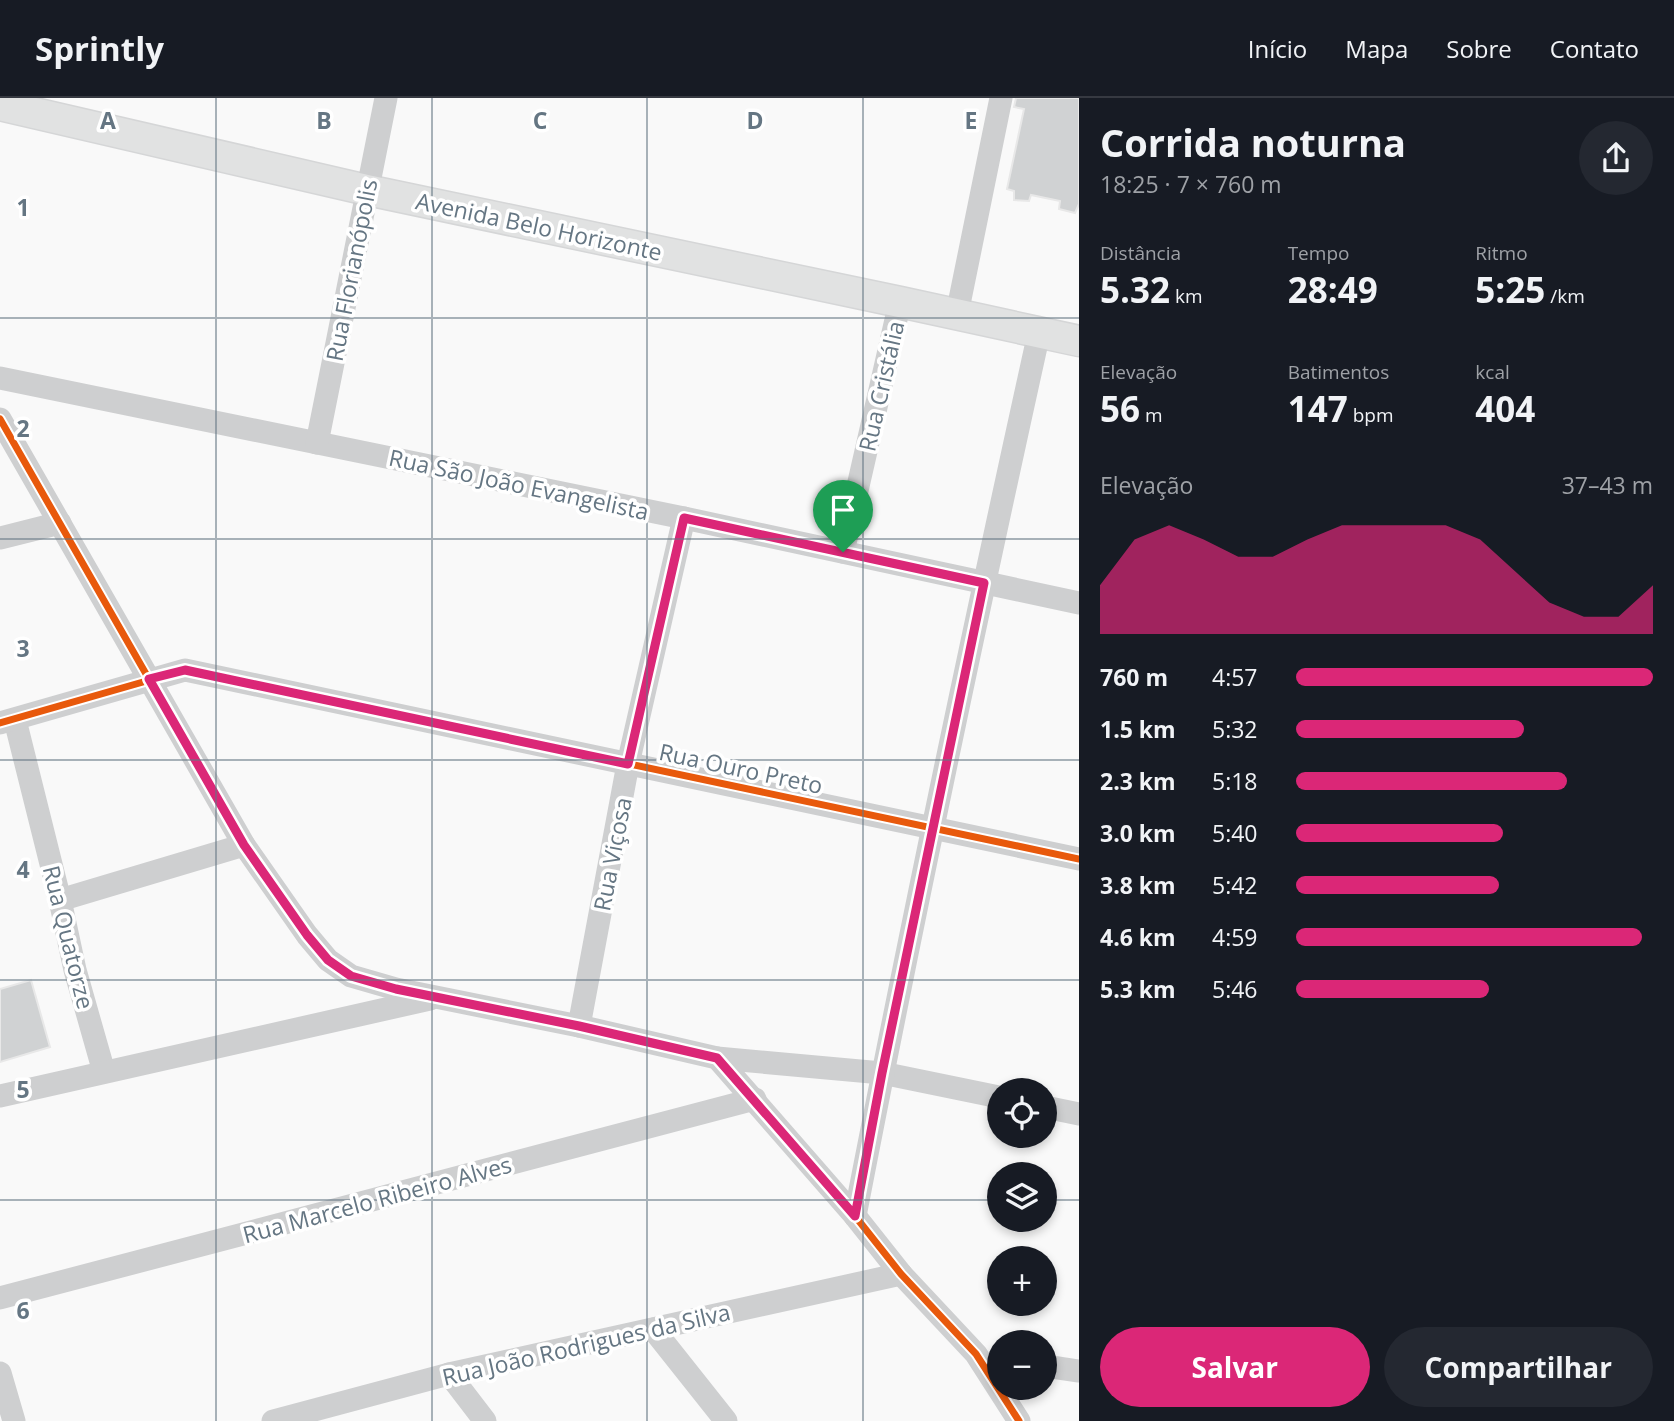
<!DOCTYPE html>
<html lang="pt">
<head>
<meta charset="utf-8">
<style>
  :root { --surface:#171b24; --page:#242831; --text:#f1f3f6; --muted:#9ea1a6; --line:#363941; --accent:#db2777 }
  body { margin:0; font-family:"Open Sans",sans-serif; background:var(--page); color:var(--text); height:100vh; display:flex; flex-direction:column; font-size:26px; white-space:nowrap }
  * { box-sizing:border-box; margin:0 }
  p { font-size:23px; color:var(--muted) }
  .icon { flex:none; width:38px; height:38px; fill:none; stroke:currentColor; stroke-width:2; stroke-linecap:round; stroke-linejoin:round }
  .map { position:relative; flex:1; overflow:hidden }
  .drawer { display:flex; flex-direction:column; background:var(--surface); width:595px }
  .drawer>* { flex:none }
  .tools { position:absolute; left:987px; top:980px; display:grid; gap:14px }
  .tools a { display:grid; place-items:center; width:70px; height:70px; border-radius:50%; background:var(--surface); box-shadow:0 4px 10px #0003; font-size:35px }
  .pin { position:absolute; display:grid; place-items:center; width:60px; height:60px; color:#fff; margin:-72px -30px; border-radius:50% 50% 50% 0; rotate:-45deg; box-shadow:0 0 7px #0007 }
  .pin .icon { rotate:45deg }
  .round { display:grid; place-items:center; flex:none; width:74px; height:74px; border-radius:37px; background:var(--page) }
  .overview { display:flex; align-items:center; justify-content:space-between; height:119px; padding:0 21px }
  h1 { font-size:38px; font-weight:700; line-height:52px }
  .stats { display:grid; grid-template-columns:repeat(3,1fr); gap:10px; height:119px; padding:7px 21px }
  .stats div { display:grid; align-content:center }
  .stats b { font-size:35px; font-weight:700 }
  .stats small { font-size:19px; font-weight:400 }
  .stats p { font-size:19px }
  .chart { height:196px; padding:14px 21px }
  .chart p { display:flex; justify-content:space-between }
  .chart svg { width:100%; height:126px; margin-top:7px; fill:var(--accent); opacity:.7 }
  .cta { display:flex; gap:14px; margin-top:auto; padding:14px 21px }
  .cta a { flex:1; height:80px; border-radius:42px; background:var(--accent); color:#fff; font-size:28px; font-weight:700; line-height:80px; text-align:center }
  .cta a+a { background:var(--page); color:var(--text) }
  ul { padding:0 21px; list-style:none; font-size:23px }
  li { display:grid; grid-template-columns:112px 84px 1fr; align-items:center; height:52px }
  li i { height:18px; border-radius:9px; background:var(--accent) }
  header { display:flex; align-items:center; gap:42px; box-sizing:border-box; height:98px; padding:0 35px; background:var(--surface); border-bottom:2px solid var(--line) }
  header strong { font-size:33px }
  nav { display:flex; gap:38px; margin-inline-start:auto; font-size:24px }
  main { display:flex; flex:1; min-height:0 }
  .map>svg:first-child { display:block }
  .building { fill:#d0d2d3; stroke:#e8e8e8; stroke-width:2 }
  .lines { fill:none; stroke-linecap:round; stroke-linejoin:round }
  .major-casing { stroke:#d5d6d7; stroke-width:33 }
  .minor { stroke:#cecfd0; stroke-width:23 }
  .major { stroke:#e1e2e2; stroke-width:30 }
  .cycleway-casing { stroke:#fff; stroke-width:11 }
  .cycleway { stroke:#e8590c; stroke-width:7 }
  .route-casing { stroke:#fff; stroke-width:14 }
  .route { stroke:#db2777; stroke-width:9 }
  .grid { fill:none; stroke:#657683; stroke-width:2; stroke-opacity:0.55 }
  .labels { text-anchor:middle; dominant-baseline:central; stroke-width:7; stroke-linejoin:round; paint-order:stroke }
  .street-label { font-size:23px; fill:#657683; stroke:#fff }
  .grid-label { font-size:23px; text-anchor:middle; font-weight:bold; fill:#657683; stroke:#fff; stroke-width:7; stroke-linejoin:round; paint-order:stroke }
</style>
</head>
<body>
<header>
<strong>Sprintly</strong>
<nav><a>Início</a><a>Mapa</a><a>Sobre</a><a>Contato</a></nav>
</header>
<main>
<div class="map">
<svg width="1079" height="1323" viewBox="0 0 1079 1323">
  <rect width="100%" height="100%" fill="#f9f9f9"/>
  <g class="building">
    <polygon points="1016,0 1079,0 1079,106 1075,115 1059,111 1060,103 1031,97 1029,103 1014,102 1014,93 1007,91 1024,11 1014,9"/>
    <polygon points="31,882 50,949 0,964 0,891"/>
  </g>
  <g class="lines">
    <g class="major-casing">
      <polyline id="major" points="0,7 367,92 900,204 1079,243"/>
    </g>
    <g class="minor">
      <polyline points="957,216 1001,0"/>
      <polyline points="0,280 684,420 1079,505"/>
      <polyline points="0,321 244,747 307,837 328,862 351,878 396,891 579,928 717,960 855,1118 901,1176 976,1256 1019,1323"/>
      <polyline points="317,345 386,0"/>
      <polyline points="0,440 60,425"/>
      <polyline points="843,454 900,204"/>
      <polyline points="15,622 60,802 75,872 104,974"/>
      <polyline points="0,625 185,572 1079,761"/>
      <polyline points="60,802 244,747"/>
      <polyline points="579,928 628,666 684,420"/>
      <polyline points="717,960 882,975 999,999"/>
      <polyline points="0,998 430,901"/>
      <polyline points="1045,1009 1079,1016"/>
      <path d="M855 1118C912 823 974 529 1039 235"/>
      <polyline points="0,1200 755,1001"/>
      <polyline points="653,1231 726,1323"/>
      <polyline points="1045,1268 1079,1273"/>
      <polyline points="0,1275 14,1323"/>
      <polyline points="449,1276 485,1323"/>
      <polyline points="273,1323 449,1276 901,1176"/>
    </g>
    <use href="#major" class="major"/>
    <g class="cycleway-casing">
      <g id="cycleway">
        <polyline points="0,321 244,747 307,837 328,862 351,878 396,891 579,928 717,960 855,1118 901,1176 976,1256 1019,1323"/>
        <polyline points="0,625 185,572 1079,761"/>
      </g>
    </g>
    <use href="#cycleway" class="cycleway"/>
  </g>
  <g class="lines">
    <g class="route-casing">
      <polygon id="route" points="684,420 984,485 882,975 855,1118 717,960 579,928 396,891 351,878 328,862 307,837 244,747 149,581 185,572 628,666"/>
    </g>
    <use href="#route" class="route"/>
  </g>
  <path class="grid" d="M216 0V1323M432 0V1323M647 0V1323M863 0V1323M0 220H1079M0 441H1079M0 662H1079M0 882H1079M0 1102H999M1045 1102H1079"/>
  <g class="labels">
    <g class="street-label">
      <text transform="translate(539 128) rotate(12)">Avenida Belo Horizonte</text>
      <text transform="translate(351 172) rotate(-79)">Rua Florianópolis</text>
      <text transform="translate(881 288) rotate(-77)">Rua Cristália</text>
      <text transform="translate(519 386) rotate(12)">Rua São João Evangelista</text>
      <text transform="translate(741 670) rotate(12)">Rua Ouro Preto</text>
      <text transform="translate(612 756) rotate(-79)">Rua Viçosa</text>
      <text transform="translate(69 839) rotate(76)">Rua Quatorze</text>
      <text transform="translate(377 1101) rotate(-15)">Rua Marcelo Ribeiro Alves</text>
      <text transform="translate(586 1246) rotate(-13)">Rua João Rodrigues da Silva</text>
    </g>
  </g>
  <g class="grid-label">
    <text x="108" y="31">A</text>
    <text x="324" y="31">B</text>
    <text x="540" y="31">C</text>
    <text x="755" y="31">D</text>
    <text x="971" y="31">E</text>
    <text x="23" y="118">1</text>
    <text x="23" y="339">2</text>
    <text x="23" y="559">3</text>
    <text x="23" y="780">4</text>
    <text x="23" y="1000">5</text>
    <text x="23" y="1221">6</text>
  </g>
</svg>
<div class="tools">
<a><svg class="icon" aria-label="locate" viewBox="0 0 24 24"><circle cx="12" cy="12" r="6"/><path d="M12 2v4M12 18v4M2 12h4M18 12h4"/></svg></a>
<a><svg class="icon" aria-label="layers" viewBox="0 0 24 24"><path d="M12 4l9 5-9 5-9-5zM3 14l9 5 9-5"/></svg></a>
<a>+</a>
<a>−</a>
</div>
<div class="pin" style="left:843px;top:454px;background:#1e9e55"><svg class="icon" aria-label="arrive" viewBox="0 0 24 24"><path d="M6 21V4h12l-3 4 3 4H6"/></svg></div>
</div>
<section class="drawer">
<div class="overview"><div><h1>Corrida noturna</h1><p>18:25 · 7 × 760 m</p></div><a class="round"><svg class="icon" aria-label="share" viewBox="0 0 24 24"><path d="M12 15V3M7 8l5-5 5 5M5 13v7h14v-7"/></svg></a></div>
<div class="stats">
<div><p>Distância</p><b>5.32<small> km</small></b></div>
<div><p>Tempo</p><b>28:49</b></div>
<div><p>Ritmo</p><b>5:25<small> /km</small></b></div>
</div>
<div class="stats">
<div><p>Elevação</p><b>56<small> m</small></b></div>
<div><p>Batimentos</p><b>147<small> bpm</small></b></div>
<div><p>kcal</p><b>404</b></div>
</div>
<div class="chart"><p><span>Elevação</span>37–43 m</p>
<svg viewBox="0 0 160 44" preserveAspectRatio="none"><path d="M0 44V27L10 11L20 6L30 11L40 17L50 17L60 11L70 6L80 6L90 6L100 6L110 11L120 22L130 33L140 38L150 38L160 27V44z"/></svg>
</div>
<ul>
<li><b>760 m</b>4:57<i style="width:100%"></i></li>
<li><b>1.5 km</b>5:32<i style="width:64%"></i></li>
<li><b>2.3 km</b>5:18<i style="width:76%"></i></li>
<li><b>3.0 km</b>5:40<i style="width:58%"></i></li>
<li><b>3.8 km</b>5:42<i style="width:57%"></i></li>
<li><b>4.6 km</b>4:59<i style="width:97%"></i></li>
<li><b>5.3 km</b>5:46<i style="width:54%"></i></li>
</ul>
<div class="cta"><a>Salvar</a><a>Compartilhar</a></div>
</section>
</main>
</body>
</html>
